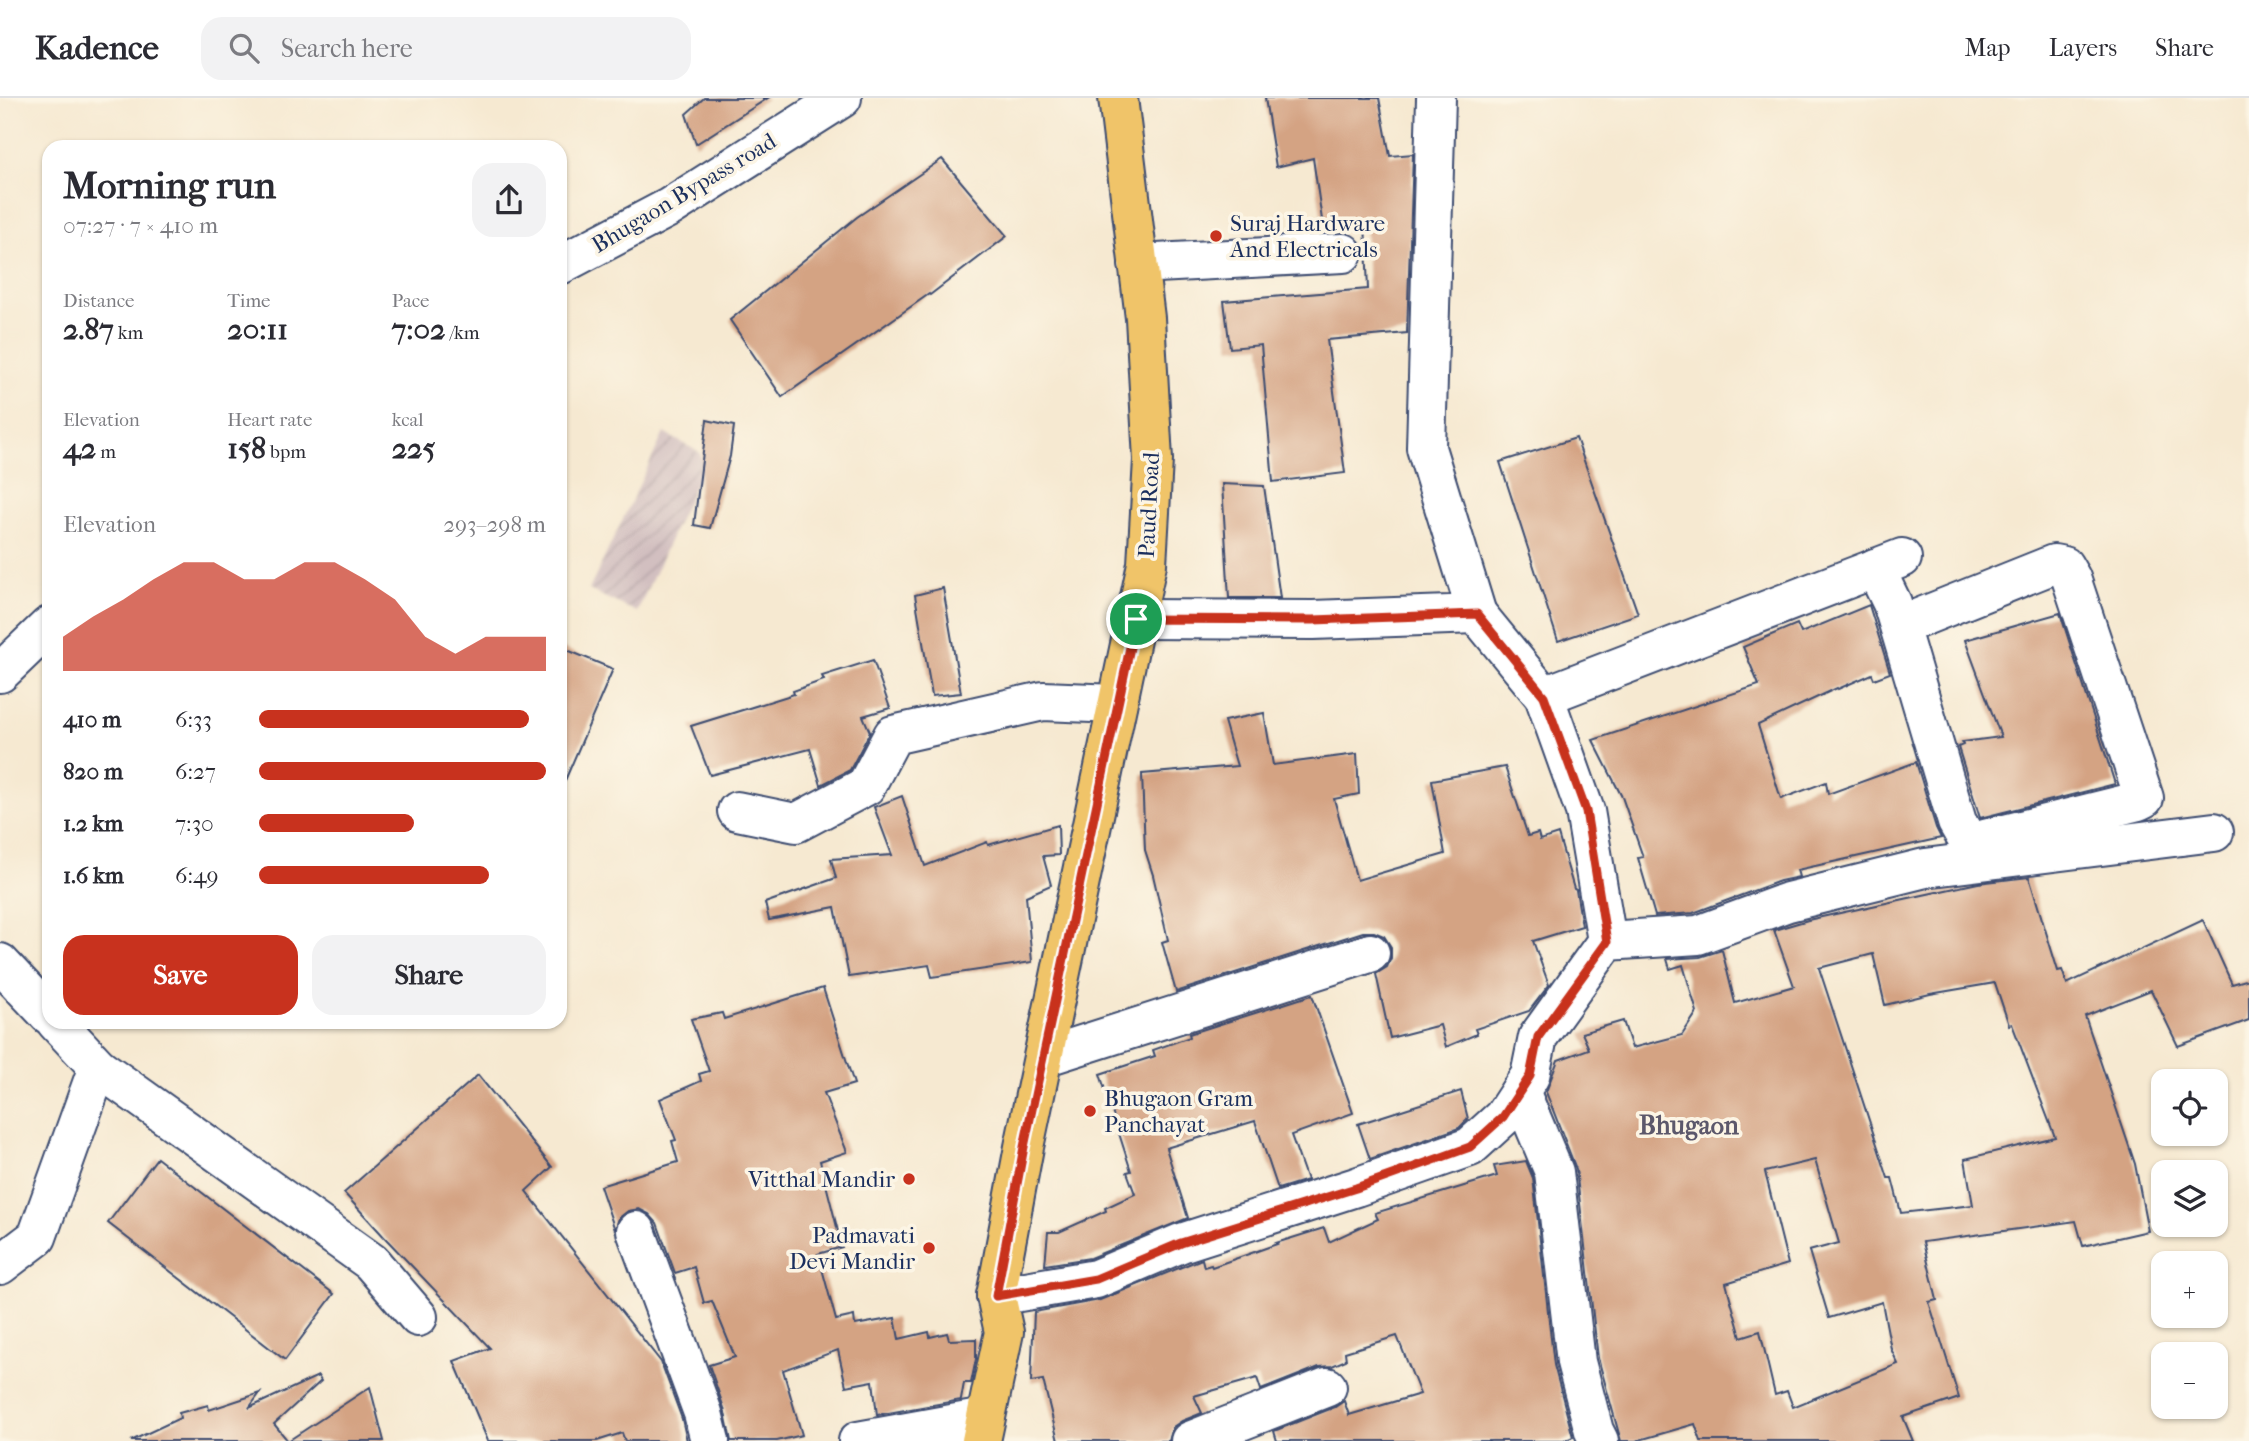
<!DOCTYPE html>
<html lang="en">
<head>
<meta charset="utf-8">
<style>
  :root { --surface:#fff; --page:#f2f2f3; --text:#2b2b33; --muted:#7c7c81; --line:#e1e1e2; --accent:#c8321e }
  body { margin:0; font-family:"IM FELL French Canon",serif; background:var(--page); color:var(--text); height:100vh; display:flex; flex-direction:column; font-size:26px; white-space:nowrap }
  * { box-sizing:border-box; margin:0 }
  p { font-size:23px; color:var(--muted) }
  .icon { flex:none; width:38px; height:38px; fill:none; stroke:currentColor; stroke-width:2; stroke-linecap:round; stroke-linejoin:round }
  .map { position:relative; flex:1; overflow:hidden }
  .sheet { position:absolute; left:42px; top:42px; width:525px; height:889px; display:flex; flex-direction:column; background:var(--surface); border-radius:21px; box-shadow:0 2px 5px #0004 }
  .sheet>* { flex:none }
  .controls { position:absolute; left:2151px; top:971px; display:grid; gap:14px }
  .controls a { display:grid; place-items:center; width:77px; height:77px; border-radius:14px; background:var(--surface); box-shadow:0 2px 5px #0004; font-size:35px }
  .pin { position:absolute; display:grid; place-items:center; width:60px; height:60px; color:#fff; margin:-30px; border:4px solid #fff; border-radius:50%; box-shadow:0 2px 7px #0007 }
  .round { display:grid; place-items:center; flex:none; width:74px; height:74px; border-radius:21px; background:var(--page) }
  .overview { display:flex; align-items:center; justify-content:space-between; height:119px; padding:0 21px }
  h1 { font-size:38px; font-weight:700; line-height:52px }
  .figures { display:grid; grid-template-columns:repeat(3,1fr); gap:10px; height:119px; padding:7px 21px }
  .figures div { display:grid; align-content:center }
  .figures b { font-size:30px; font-weight:700 }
  .figures small { font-size:19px; font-weight:400 }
  .figures p { font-size:19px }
  .chart { height:196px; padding:14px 21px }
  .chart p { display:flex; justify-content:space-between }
  .chart svg { width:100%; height:126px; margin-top:7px; fill:var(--accent); opacity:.7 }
  .action { display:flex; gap:14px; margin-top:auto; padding:14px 21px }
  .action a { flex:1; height:80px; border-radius:21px; background:var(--accent); color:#fff; font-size:28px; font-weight:700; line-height:80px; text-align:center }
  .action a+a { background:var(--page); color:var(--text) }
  ul { padding:0 21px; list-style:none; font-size:23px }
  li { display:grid; grid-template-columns:112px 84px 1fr; align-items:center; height:52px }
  li i { height:18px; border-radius:9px; background:var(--accent) }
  header { display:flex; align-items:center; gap:42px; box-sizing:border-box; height:98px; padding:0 35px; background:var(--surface); border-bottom:2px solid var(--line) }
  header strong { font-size:33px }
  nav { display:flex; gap:38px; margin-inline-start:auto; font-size:24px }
  .search { width:490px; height:63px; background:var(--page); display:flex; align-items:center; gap:18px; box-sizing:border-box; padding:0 24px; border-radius:21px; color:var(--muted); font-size:26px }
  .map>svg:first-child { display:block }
  .industrial { fill:url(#industrial-furrows) }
  .building { fill:#d4a383; fill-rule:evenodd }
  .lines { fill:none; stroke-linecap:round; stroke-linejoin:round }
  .minor-casing { stroke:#3c4b6f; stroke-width:42 }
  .major-casing { stroke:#3c4b6f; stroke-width:42 }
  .minor { stroke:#fff; stroke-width:38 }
  .major { stroke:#f0c469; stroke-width:38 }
  .route-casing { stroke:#fff; stroke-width:14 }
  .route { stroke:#c8321e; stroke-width:9 }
  .poi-dot { fill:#c8321e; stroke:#fcf5e5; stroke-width:2.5 }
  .labels { text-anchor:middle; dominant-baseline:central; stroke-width:7; stroke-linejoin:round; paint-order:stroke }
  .street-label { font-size:23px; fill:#1b2f5e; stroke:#fcf5e5 }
  .poi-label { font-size:23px; fill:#1b2f5e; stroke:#fcf5e5; text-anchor:start }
  .quarter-label { font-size:26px; font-weight:bold; fill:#5c586b; stroke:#fcf5e5 }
</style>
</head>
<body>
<header>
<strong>Kadence</strong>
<div class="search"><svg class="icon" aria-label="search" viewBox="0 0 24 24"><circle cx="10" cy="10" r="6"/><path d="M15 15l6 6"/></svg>Search here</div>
<nav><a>Map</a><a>Layers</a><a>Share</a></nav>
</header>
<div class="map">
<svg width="2249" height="1343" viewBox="0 0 2249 1343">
  <defs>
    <pattern id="industrial-furrows" width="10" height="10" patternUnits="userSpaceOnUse" patternTransform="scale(1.75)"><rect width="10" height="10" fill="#d2bfc0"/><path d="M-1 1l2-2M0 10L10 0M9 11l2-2" fill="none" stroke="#b4a4a7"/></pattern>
  </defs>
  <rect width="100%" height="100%" fill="#fcf5e5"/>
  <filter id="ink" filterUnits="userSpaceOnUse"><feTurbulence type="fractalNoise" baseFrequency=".0143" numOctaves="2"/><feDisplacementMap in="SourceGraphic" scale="14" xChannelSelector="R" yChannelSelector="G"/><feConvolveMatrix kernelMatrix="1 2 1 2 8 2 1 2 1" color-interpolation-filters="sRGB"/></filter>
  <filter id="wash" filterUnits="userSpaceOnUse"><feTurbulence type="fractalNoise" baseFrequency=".00686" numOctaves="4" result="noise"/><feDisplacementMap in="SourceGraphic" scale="28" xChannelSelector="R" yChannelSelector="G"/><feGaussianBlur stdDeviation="1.57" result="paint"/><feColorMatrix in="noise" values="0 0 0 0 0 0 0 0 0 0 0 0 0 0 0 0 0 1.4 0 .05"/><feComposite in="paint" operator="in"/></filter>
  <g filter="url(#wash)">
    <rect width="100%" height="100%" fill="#f6e9d1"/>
    <polygon class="industrial" points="664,335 699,354 704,366 637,514 589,492"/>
    <g id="blocks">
      <g class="building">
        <polygon points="704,0 768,0 696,46 686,16"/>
        <polygon points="1265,0 1379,0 1390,58 1413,56 1407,235 1327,242 1345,375 1273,384 1261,247 1230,250 1224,203 1368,191 1365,124 1323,129 1313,60 1276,69"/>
        <polygon points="942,61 1007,138 930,197 929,196 782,299 730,222 857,119"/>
        <polygon points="707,322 734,328 730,358 710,430 694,427"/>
        <polygon points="1576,340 1638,516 1558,543 1500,364"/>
        <polygon points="1222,386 1264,388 1280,500 1229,500"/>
        <polygon points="943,490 961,595 932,598 915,497"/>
        <polygon points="1869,507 1890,575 1874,581 1872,576 1838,591 1837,590 1758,627 1781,701 1826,684 1828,696 1916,664 1936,730 1941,740 1797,772 1799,779 1780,783 1693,815 1655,818 1638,760 1643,759 1622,699 1593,642 1759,587 1743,549 1797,526 1801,535"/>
        <polygon points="2060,515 2115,686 1980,720 1958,649 1963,647 1962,644 2001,639 1965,542"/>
        <polygon points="560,549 613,571 560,694"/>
        <polygon points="873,562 890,610 863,618 870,634 850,672 821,687 810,651 710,677 691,628 794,596 793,593 824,582 822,578"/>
        <polygon points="1264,615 1273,667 1357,656 1359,696 1334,701 1357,782 1445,756 1432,682 1505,669 1528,738 1538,735 1540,742 1558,736 1574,791 1576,792 1582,828 1533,843 1549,887 1529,913 1475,931 1477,936 1446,949 1440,927 1390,940 1376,876 1387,869 1391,860 1391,849 1384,838 1374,834 1363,834 1176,894 1162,844 1168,842 1153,777 1145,752 1142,676 1237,668 1224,623"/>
        <polygon points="902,698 925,768 987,744 988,747 1058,727 1059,757 1043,758 1051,787 1026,798 1032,864 932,879 929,867 849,879 835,809 769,822 765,805 836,780 831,761 892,757 874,709"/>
        <path d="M2029 779 2058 873 2062 872 2067 886 2203 822 2232 886 2249 881V922L2178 948 2151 892 2085 918 2135 1066 2148 1133 2083 1148 2076 1123 1923 1144 1937 1202 1929 1204 1959 1300 1903 1319 1913 1343H1701L1695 1326 1636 1343H1621L1598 1260 1576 1071 1546 994 1558 962 1589 951 1582 935 1623 923 1632 950 1682 937 1697 914 1683 867 1670 871 1667 861 1700 859 1722 852 1735 905 1794 888 1774 832 1808 822 1978 785ZM1873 856 1885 907 1930 896 1995 885 2009 927 2012 926 2055 1039 1965 1061 1973 1107 1901 1115 1892 1080H1888L1819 870ZM1815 1062 1839 1145 1809 1153 1829 1220 1882 1204 1891 1251 1898 1266 1793 1309 1787 1293 1775 1297 1760 1233 1741 1239 1726 1185 1788 1166 1765 1074Z"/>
        <polygon points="823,890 854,986 824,995 847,1054 820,1063 842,1149 818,1156 836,1222 854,1218 855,1227 895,1220 899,1241 929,1234 930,1239 947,1235 949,1242 976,1241 976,1261 971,1285 964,1285 961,1302 877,1317 873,1283 846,1288 838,1252 783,1272 802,1337 777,1343 731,1343 724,1310 709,1267 735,1259 712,1203 704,1205 694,1169 675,1175 657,1125 649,1116 639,1111 628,1113 619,1120 615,1132 600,1088 678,1064 672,1043 676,1042 660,1001 701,983 699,976 709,973 691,921 722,915 724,921"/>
        <polygon points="1312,897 1353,1015 1291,1037 1307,1082 1278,1091 1255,1023 1166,1050 1188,1120 1090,1160 1045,1167 1048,1134 1059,1134 1106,1113 1105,1110 1135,1096 1127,1074 1131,1073 1100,976 1155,958 1153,952 1190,939 1189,936"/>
        <polygon points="478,977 552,1069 526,1093 661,1264 682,1321 687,1343 625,1343 622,1335 597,1343 488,1343 454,1263 490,1250 387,1142 344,1095"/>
        <polygon points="1461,993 1468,1021 1459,1030 1370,1061 1358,1026"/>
        <polygon points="157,1060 334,1196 285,1262 108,1125"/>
        <polygon points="1526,1063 1533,1080 1554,1267 1573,1339 1564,1343 1277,1343 1274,1333 1335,1309 1344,1303 1349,1317 1420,1296 1397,1238 1345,1254 1346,1262 1332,1268 1319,1269 1261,1292 1257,1280 1194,1298 1202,1315 1182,1323 1173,1329 1169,1343 1058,1343 1043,1282 1031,1284 1034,1214 1100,1202 1189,1166 1202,1161 1204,1169 1211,1167 1212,1169 1277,1146 1276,1145 1324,1130 1329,1144 1378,1121 1375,1115 1497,1078 1494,1068"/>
        <polygon points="318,1278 321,1283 274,1326 288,1343 370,1289 384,1343 131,1343 180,1320 179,1315 208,1307 209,1312 260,1295 249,1310"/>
      </g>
    </g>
  </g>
  <g filter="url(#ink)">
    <use href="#blocks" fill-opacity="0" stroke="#3c4b6f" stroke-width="2"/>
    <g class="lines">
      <g class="minor-casing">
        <g id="minor">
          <polyline points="1138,166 1343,155"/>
          <polyline points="560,167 670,109 842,0"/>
          <polyline points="1875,470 1892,505 1899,528 1957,724 1965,738 1977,743 2138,703 2144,700 2071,480 2064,468 2054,466 1899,528"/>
          <polyline points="1136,521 1313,522 1477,516 1426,350 1436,0"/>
          <polyline points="0,575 49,528"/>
          <polyline points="1544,598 1902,460"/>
          <polyline points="737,713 796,725 866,688 893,637 1043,603 1117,606"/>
          <polyline points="1607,843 1698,837 1788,804 1925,770 2214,734"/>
          <polyline points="0,865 49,917"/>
          <polyline points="56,924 98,969 371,1164 418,1219"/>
          <polyline points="1044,959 1370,855"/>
          <polyline points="1520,993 1554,1074 1576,1264 1594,1333 1599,1343"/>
          <polyline points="636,1133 703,1315 710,1343"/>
          <polyline points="0,1167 37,1139 98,969"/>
          <polyline points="996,1198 1096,1181 1181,1145 1356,1089 1470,1049 1503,1019 1530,978 1538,939 1607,843 1585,713 1544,598 1477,516"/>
          <polyline points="858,1343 985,1320"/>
          <polyline points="1190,1343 1327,1289"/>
        </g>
      </g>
      <g class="major-casing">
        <polyline id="major" points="981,1343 1004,1234 996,1198 1024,1049 1147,466 1153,362 1145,220 1118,0"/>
      </g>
      <use href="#minor" class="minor"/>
      <use href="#major" class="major"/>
    </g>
  </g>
  <g class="lines" filter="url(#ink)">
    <g class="route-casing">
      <polygon id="route" points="1477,516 1544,598 1586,713 1607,844 1538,939 1530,978 1503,1019 1470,1049 1356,1090 1181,1145 1096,1181 996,1198 1024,1049 1136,521 1313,522"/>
    </g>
    <use href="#route" class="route"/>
  </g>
  <g class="poi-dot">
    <circle cx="1216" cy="138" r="7"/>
    <circle cx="1090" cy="1013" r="7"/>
    <circle cx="909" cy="1081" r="7"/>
    <circle cx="929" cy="1150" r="7"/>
  </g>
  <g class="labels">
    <g class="street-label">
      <text transform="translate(684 95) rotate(-31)">Bhugaon Bypass road</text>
      <text transform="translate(1149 407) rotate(-87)">Paud Road</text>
    </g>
    <g class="poi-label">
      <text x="1230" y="125">Suraj Hardware<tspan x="1230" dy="26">And Electricals</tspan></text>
      <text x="1104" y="1000">Bhugaon Gram<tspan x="1104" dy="26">Panchayat</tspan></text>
      <text x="895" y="1081" text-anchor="end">Vitthal Mandir</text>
      <text x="915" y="1137" text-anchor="end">Padmavati<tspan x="915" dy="26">Devi Mandir</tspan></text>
    </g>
    <g class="quarter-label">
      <text x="1689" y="1027">Bhugaon</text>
    </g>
  </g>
</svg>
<div class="controls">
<a><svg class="icon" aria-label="locate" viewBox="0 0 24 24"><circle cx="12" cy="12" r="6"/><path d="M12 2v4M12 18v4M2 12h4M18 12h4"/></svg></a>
<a><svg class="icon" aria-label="layers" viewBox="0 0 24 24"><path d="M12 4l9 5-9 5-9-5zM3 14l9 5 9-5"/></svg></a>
<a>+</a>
<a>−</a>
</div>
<div class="pin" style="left:1136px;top:521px;background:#1e9e55"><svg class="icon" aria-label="arrive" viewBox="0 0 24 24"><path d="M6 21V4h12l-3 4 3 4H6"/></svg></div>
<section class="sheet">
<div class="overview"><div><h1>Morning run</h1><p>07:27 · 7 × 410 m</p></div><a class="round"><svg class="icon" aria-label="share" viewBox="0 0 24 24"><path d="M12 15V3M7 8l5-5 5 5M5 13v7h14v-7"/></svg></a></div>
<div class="figures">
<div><p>Distance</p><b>2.87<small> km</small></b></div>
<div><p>Time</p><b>20:11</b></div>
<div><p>Pace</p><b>7:02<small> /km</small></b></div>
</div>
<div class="figures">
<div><p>Elevation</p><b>42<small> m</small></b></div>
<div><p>Heart rate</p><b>158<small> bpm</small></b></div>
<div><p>kcal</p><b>225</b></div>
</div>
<div class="chart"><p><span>Elevation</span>293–298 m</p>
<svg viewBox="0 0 160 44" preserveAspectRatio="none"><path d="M0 44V32L10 25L20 19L30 12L40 6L50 6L60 12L70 12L80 6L90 6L100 12L110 19L120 32L130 38L140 32L150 32L160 32V44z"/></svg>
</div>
<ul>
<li><b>410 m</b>6:33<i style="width:94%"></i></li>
<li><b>820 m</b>6:27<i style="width:100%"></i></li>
<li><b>1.2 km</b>7:30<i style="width:54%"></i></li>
<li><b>1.6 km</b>6:49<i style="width:80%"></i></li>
</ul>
<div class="action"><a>Save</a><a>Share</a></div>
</section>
</div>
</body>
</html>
